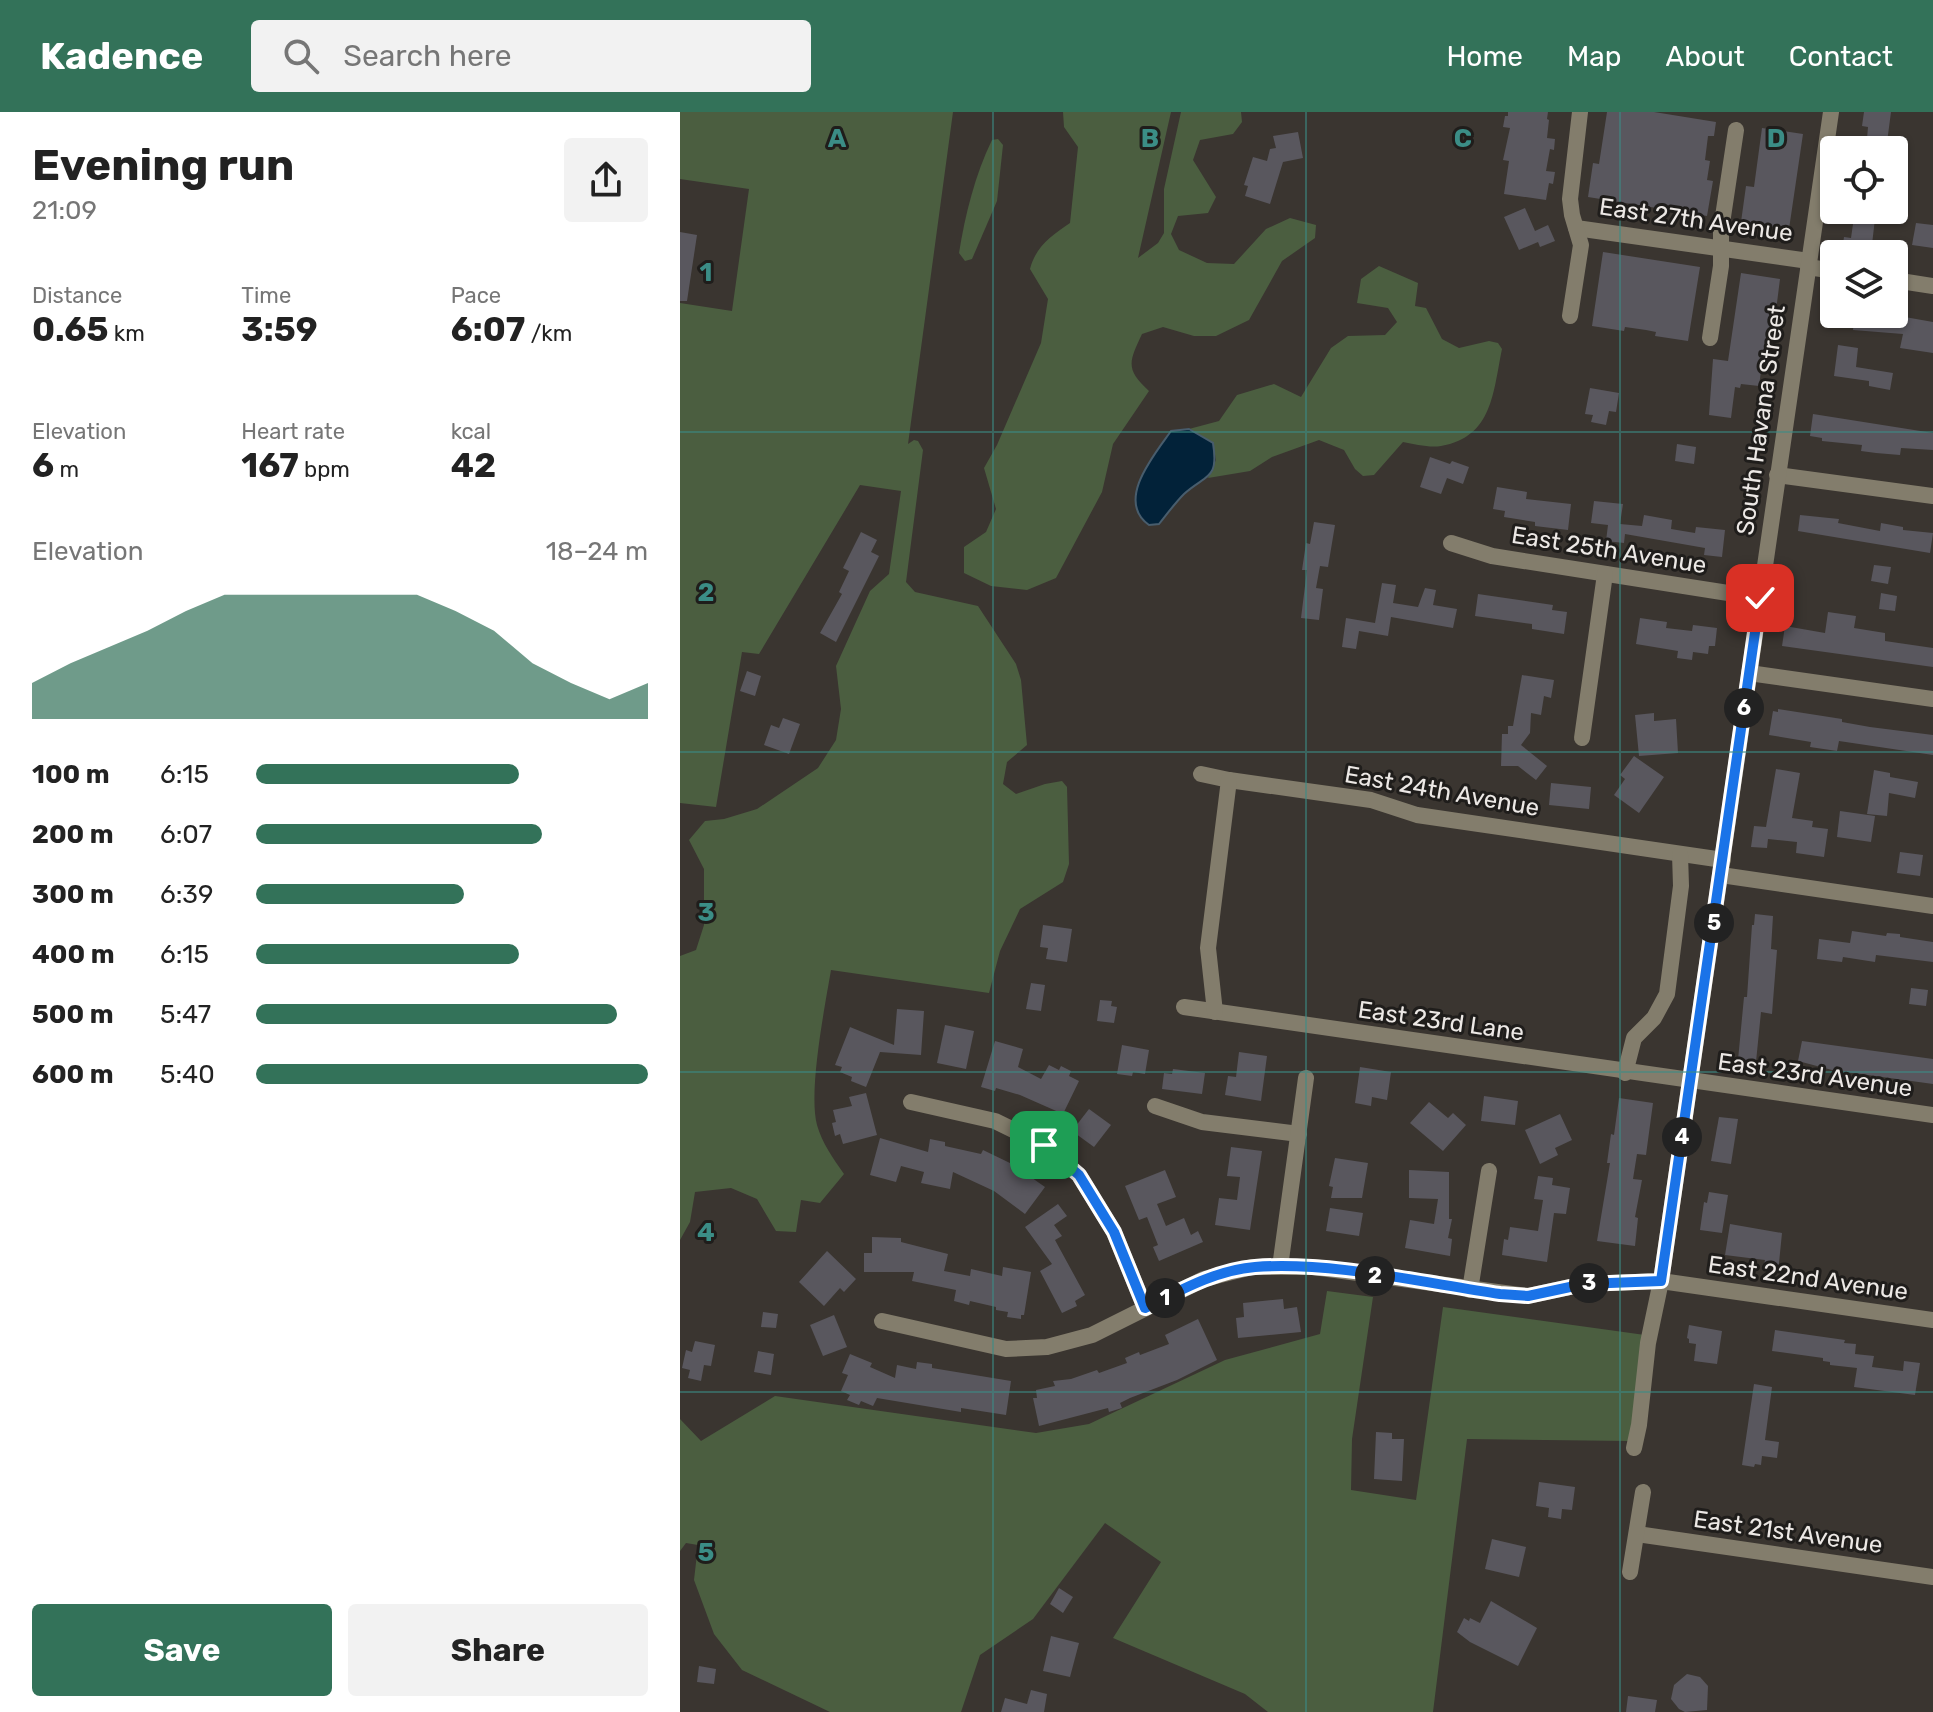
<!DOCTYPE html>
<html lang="en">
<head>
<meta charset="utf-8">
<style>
  :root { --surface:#fff; --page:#f2f2f2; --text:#222; --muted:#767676; --accent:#337259 }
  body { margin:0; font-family:Rubik,sans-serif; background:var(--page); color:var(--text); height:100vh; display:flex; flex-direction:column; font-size:30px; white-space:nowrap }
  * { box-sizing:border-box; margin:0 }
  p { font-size:26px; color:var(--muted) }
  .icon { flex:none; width:44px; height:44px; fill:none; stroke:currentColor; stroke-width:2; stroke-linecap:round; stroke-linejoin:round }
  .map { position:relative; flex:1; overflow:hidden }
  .details { display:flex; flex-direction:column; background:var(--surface); width:680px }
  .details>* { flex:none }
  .controls { position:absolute; left:1140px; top:24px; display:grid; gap:16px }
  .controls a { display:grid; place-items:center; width:88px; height:88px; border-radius:8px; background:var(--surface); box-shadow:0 2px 6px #0004; font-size:40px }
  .pin { position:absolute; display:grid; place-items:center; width:68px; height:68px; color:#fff; margin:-34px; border-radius:16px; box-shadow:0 4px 12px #0006 }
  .km { position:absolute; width:40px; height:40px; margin:-20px; border-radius:50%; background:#222; color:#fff; font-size:22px; line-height:40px; text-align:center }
  .round { display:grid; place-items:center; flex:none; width:84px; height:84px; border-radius:8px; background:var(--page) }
  .summary { display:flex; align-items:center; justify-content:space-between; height:136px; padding:0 32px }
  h1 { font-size:44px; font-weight:700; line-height:60px }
  .stats { display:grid; grid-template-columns:repeat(3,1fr); gap:12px; height:136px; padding:8px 32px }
  .stats div { display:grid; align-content:center }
  .stats b { font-size:34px; font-weight:700 }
  .stats small { font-size:22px; font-weight:400 }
  .stats p { font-size:22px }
  .chart { height:224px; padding:16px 32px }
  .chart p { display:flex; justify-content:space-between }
  .chart svg { width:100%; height:144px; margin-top:8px; fill:var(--accent); opacity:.7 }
  .cta { display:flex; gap:16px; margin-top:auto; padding:16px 32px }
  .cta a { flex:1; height:92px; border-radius:8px; background:var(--accent); color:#fff; font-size:32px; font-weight:700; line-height:92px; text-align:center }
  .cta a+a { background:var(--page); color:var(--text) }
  ul { padding:0 32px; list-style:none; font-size:26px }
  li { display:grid; grid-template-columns:128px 96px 1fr; align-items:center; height:60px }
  li i { height:20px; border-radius:10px; background:var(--accent) }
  header { display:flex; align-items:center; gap:48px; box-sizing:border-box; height:112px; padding:0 40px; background:var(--accent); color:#fff }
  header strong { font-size:38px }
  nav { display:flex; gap:44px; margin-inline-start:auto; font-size:28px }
  .search { width:560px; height:72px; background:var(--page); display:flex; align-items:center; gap:20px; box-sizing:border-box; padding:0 28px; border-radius:8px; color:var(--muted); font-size:30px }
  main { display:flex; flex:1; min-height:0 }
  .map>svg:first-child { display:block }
  .green { fill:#4b5e40 }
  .water { fill:#022239; stroke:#485d6d; stroke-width:2 }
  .building { fill:#59575e }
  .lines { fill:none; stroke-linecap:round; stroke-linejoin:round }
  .minor { stroke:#837d6c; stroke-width:16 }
  .route-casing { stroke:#fff; stroke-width:16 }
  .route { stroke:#1a73e8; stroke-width:10 }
  .grid { fill:none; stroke:#3b8d86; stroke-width:2; stroke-opacity:0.55 }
  .labels { text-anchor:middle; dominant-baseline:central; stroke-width:6; stroke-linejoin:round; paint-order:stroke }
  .street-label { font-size:24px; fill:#ece8e5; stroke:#1f1d1b }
  .grid-label { font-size:26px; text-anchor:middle; font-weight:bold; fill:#3b8d86; stroke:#1f1d1b; stroke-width:6; stroke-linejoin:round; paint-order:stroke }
</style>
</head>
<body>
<header>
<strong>Kadence</strong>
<div class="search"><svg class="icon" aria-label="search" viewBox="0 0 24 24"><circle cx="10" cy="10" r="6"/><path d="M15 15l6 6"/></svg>Search here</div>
<nav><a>Home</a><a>Map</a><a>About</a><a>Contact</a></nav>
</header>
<main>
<section class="details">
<div class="summary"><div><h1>Evening run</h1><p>21:09</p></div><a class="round"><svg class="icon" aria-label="share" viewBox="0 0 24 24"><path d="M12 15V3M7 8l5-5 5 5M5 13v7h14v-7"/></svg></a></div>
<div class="stats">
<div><p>Distance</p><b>0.65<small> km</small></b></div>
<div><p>Time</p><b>3:59</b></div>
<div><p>Pace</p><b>6:07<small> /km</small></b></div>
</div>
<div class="stats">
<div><p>Elevation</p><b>6<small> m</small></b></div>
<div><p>Heart rate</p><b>167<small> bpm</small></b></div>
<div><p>kcal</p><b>42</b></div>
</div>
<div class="chart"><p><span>Elevation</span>18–24 m</p>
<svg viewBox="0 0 160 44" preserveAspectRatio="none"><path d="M0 44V33L10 27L20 22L30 17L40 11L50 6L60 6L70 6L80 6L90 6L100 6L110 11L120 17L130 27L140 33L150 38L160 33V44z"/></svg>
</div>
<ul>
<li><b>100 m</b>6:15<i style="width:67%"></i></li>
<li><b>200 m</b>6:07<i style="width:73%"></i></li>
<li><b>300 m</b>6:39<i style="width:53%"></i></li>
<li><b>400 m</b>6:15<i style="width:67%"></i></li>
<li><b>500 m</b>5:47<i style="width:92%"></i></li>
<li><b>600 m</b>5:40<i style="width:100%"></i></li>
</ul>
<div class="cta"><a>Save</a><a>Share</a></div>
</section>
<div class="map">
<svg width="1253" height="1600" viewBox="0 0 1253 1600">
  <rect width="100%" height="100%" fill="#3a3530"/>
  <g class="green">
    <path d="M0 0H273L228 332 234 328 238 329 243 338 226 470 235 480 298 494 336 552 341 568 347 633 327 650 323 672 336 682 365 672 382 669 387 675 389 752 383 770 340 797 320 839 309 881 151 858C145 894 128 979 137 1013 142 1031 153 1046 164 1062L140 1091 121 1088 116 1120 96 1119 77 1087 51 1076 15 1080 10 1110 0 1128V844L16 838 24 813V757L9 728 25 709 44 707 77 697 138 656 156 628 161 597 156 554 190 479 209 462 221 379 180 373 79 542 62 540 36 695 0 691V191L52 199 69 77 0 67Z"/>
    <path d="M383 0H491L458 146 478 131 484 121V77L501 0H561L562 10 553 22 520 28 513 48 536 85 528 101 498 104 491 122 499 138 527 151 554 152 586 117 610 106 636 113 635 126 602 149 569 208 536 224H514L483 215 462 222C449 250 445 257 469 279L433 332 422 380 376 466 347 478 311 474 284 461V435L306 420 316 397 304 356 317 333 361 231 368 187 350 157C356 134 371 124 390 111L398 35 384 15Z"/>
    <path d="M318 27 323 33 317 89 292 147 285 149 279 141C285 103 295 63 312 28Z"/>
    <path d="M699 154 738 171 735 194 746 196 762 227 779 236 809 229 818 231 822 237C813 280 813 325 761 334 749 336 735 332 723 330L694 363 683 364 675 357 664 338 639 328 592 345 570 359 528 366 536 348 533 331 509 317 539 309 557 283 594 272 621 285 651 236 668 224 705 223 717 210 708 196 677 191 681 167Z"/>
    <polygon points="647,1179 693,1185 672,1327 671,1378 736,1388 763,1195 965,1223 950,1329 787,1327 753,1600 588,1600 565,1582 433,1526 481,1450 425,1411 353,1507 300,1543 281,1600 150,1600 62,1558 34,1522 14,1468 18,1433 6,1431 0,1439 0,1307 21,1329 95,1284 356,1321 409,1312 545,1248 640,1222"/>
  </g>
  <path class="water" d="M509 317 533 331C539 368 526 362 504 382 495 391 487 402 479 412L469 413C435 389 474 343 491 319Z"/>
  <g class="building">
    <polygon points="828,0 868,0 867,7 869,8 867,26 875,27 874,38 870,37 866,59 875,60 873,72 869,71 866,88 824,82 829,49 823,48 830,16 823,15 825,4 828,4"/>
    <polygon points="927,0 974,0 1036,10 1034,24 1028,24 1025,48 1030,49 1027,68 1033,69 1027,104 908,85 913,51 919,52"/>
    <polygon points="1184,0 1211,0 1206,38 1186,38 1188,15 1182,14"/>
    <polygon points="1082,16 1123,22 1109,117 1061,110 1066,74 1074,75"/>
    <polygon points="618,20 623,46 603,50 590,92 565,84 568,74 564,73 573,45 587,49 590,37 596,36 593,24"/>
    <polygon points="845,96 855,119 868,113 875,129 860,135 858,130 839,138 824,105"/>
    <polygon points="1175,98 1196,98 1191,141 1162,138 1164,125 1171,126"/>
    <polygon points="1236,111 1253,113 1253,136 1232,133"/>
    <polygon points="0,120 17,123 7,189 0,189"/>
    <polygon points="923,140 1020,155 1008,229 975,224 976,220 966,218 945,215 944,219 912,214"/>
    <polygon points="1061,161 1100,167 1091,238 1084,237 1079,274 1061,272 1060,276 1055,275 1051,306 1029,303 1033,247 1048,249"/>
    <polygon points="1175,202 1208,202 1253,210 1253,241 1220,236 1223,222 1173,218"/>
    <polygon points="1158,233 1178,236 1176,255 1213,261 1210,278 1189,274 1189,269 1154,264"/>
    <polygon points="910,276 939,281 936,300 929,299 926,313 911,310 913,303 905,302"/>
    <polygon points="1133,302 1253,321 1253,338 1221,336 1220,343 1196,341 1181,339 1182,333 1142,329 1142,326 1130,324"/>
    <polygon points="997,332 1016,335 1014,352 995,349"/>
    <polygon points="750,345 770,352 772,349 789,355 783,372 767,366 761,382 740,375"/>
    <polygon points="817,375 847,380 846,387 891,392 888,418 855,414 855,410 824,405 825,399 813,397"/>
    <polygon points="914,389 943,392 940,412 962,414 964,403 992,408 991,417 1015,421 1016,415 1045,418 1042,445 1024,443 1025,436 945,422 944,431 926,429 928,413 911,411"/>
    <polygon points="1120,403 1159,407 1158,411 1200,419 1201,411 1223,415 1223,418 1253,421 1250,441 1118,419"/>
    <polygon points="634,410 655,413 648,455 640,454 636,476 643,477 639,508 621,506 627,458 622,458 626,431 630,432"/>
    <polygon points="181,420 197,428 191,440 199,444 156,530 140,521 162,482 159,480 169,459 163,456"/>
    <polygon points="1194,453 1211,455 1208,472 1191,469"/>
    <polygon points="702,471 716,473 713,491 738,495 745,476 756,478 753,493 777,497 773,516 711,505 708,524 679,519 676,537 662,535 666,506 695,511"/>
    <polygon points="1201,481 1217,484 1215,499 1199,497"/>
    <polygon points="798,482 873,493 872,498 887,500 884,522 852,517 852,512 795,504"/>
    <polygon points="1148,500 1176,504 1174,516 1205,521 1205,529 1253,536 1253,555 1102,534 1105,514 1145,521"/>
    <polygon points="960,506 987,510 986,516 1012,519 1013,513 1037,516 1035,534 1029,534 1028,542 1013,540 1012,548 997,546 998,539 956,532"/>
    <polygon points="67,559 81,564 75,584 60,579"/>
    <polygon points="842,563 874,568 871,586 864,584 861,603 851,601 850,621 841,633 867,654 856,668 838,654 821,654 822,622 828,622 828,614 833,614"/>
    <polygon points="1098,597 1162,607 1162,610 1190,615 1253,623 1253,643 1159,629 1157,639 1130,635 1131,630 1089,623 1093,599 1098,600"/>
    <polygon points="974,601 974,609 996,607 998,641 959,644 955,603"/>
    <polygon points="103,606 120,612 109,642 84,633 91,613 99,616"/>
    <polygon points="954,644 984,665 959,701 934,683 945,667 940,663"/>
    <polygon points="1096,657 1120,661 1112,706 1133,709 1132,715 1148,717 1144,745 1116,741 1117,730 1088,727 1087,736 1071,735 1074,714 1086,715"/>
    <polygon points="1194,658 1210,661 1210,665 1238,670 1235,686 1209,681 1207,704 1187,702"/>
    <polygon points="871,671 911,675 909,697 869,693"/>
    <polygon points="1160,699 1195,704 1191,730 1157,725"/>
    <polygon points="1220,740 1243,743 1240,764 1217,761"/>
    <polygon points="1075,802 1093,804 1091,837 1097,838 1092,902 1081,900 1076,950 1058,948 1064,885 1067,885 1072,813 1074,813"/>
    <polygon points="363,813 392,817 387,850 366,847 368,836 360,835"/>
    <polygon points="1172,819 1206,824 1207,821 1220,822 1220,825 1253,830 1253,850 1196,843 1195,850 1163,845 1162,850 1137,847 1139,827 1170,831"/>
    <polygon points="351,871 365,873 361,899 346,897"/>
    <polygon points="1231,876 1248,878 1246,894 1229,892"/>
    <polygon points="420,888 432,889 431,894 437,895 434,911 417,909"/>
    <polygon points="217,897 244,899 241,943 200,940 186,975 171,969 172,965 160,960 162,955 155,953 170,915 214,933"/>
    <polygon points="265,913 294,919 286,957 257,951"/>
    <polygon points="315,929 343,937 338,955 361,967 369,953 379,958 381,954 391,959 389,964 399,969 383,1002 340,983 316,976 315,979 301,975"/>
    <polygon points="1122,929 1253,947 1253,972 1152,958 1118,949"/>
    <polygon points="442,933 469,938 465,962 453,960 452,964 437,962"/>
    <polygon points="559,940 587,944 581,989 545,983 548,964 556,965"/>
    <polygon points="680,955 711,960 707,988 692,985 691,994 675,991"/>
    <polygon points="493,957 525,961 522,982 482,977 484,961 492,962"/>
    <polygon points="186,981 197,1023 163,1032 160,1022 155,1024 152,1011 156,1010 153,998 172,994 169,985"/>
    <polygon points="804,984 838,989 835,1013 801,1009"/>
    <polygon points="939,986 973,991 966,1043 957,1042 953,1067 962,1068 955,1105 958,1106 955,1134 917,1129 930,1051 927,1051 931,1022 934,1023"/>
    <polygon points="749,990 768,1006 773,1001 786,1013 763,1039 730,1011"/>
    <polygon points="409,997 431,1013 414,1035 392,1019"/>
    <polygon points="880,1002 892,1028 875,1036 878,1043 860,1052 845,1018"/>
    <polygon points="1039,1005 1058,1007 1051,1052 1031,1049"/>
    <polygon points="200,1026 248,1040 250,1027 265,1030 265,1034 301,1042 303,1038 332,1052 365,1075 345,1102 314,1079 273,1060 270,1077 241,1071 244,1060 221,1054 216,1070 190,1063"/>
    <polygon points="551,1035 582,1039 570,1118 535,1113 539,1086 557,1088 560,1065 547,1064"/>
    <polygon points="655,1046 688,1051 682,1086 651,1086 653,1075 649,1074"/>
    <polygon points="485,1058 496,1085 477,1092 486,1114 504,1106 511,1123 518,1119 523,1130 479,1149 473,1135 478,1133 467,1105 459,1108 445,1074"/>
    <polygon points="729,1058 769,1060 769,1107 772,1107 768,1126 772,1127 770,1144 725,1136 730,1108 754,1112 758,1087 729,1086"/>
    <polygon points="858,1064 873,1066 872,1073 890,1076 886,1102 874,1101 867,1150 822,1143 824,1127 828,1128 830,1115 858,1119 863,1088 854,1087"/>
    <polygon points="1029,1080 1048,1083 1042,1121 1020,1118 1024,1090 1027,1091"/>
    <polygon points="378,1092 387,1104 374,1113 382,1124 375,1128 405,1183 395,1189 397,1194 382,1201 360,1159 372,1152 345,1115"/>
    <polygon points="650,1096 683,1101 679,1124 646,1119"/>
    <polygon points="1050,1112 1102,1121 1098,1161 1083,1158 1085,1148 1045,1143"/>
    <polygon points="192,1125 221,1126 221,1130 268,1142 264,1159 290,1164 291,1157 322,1164 323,1155 351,1160 344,1203 341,1203 341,1207 327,1205 328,1200 316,1198 316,1195 290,1189 289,1193 274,1189 276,1178 232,1169 234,1160 184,1160 184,1141 192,1141"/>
    <polygon points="147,1139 176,1167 164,1180 160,1176 144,1194 119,1170"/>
    <polygon points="603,1187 604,1197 617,1195 621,1220 558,1226 556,1206 564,1205 563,1191"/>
    <polygon points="83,1200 98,1202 96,1216 81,1215"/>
    <polygon points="154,1203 167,1235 143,1244 130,1213"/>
    <polygon points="518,1207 537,1248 497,1268 450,1286 440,1291 442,1296 429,1300 428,1296 359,1314 353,1286 357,1286 356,1278 375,1274 373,1269 391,1267 417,1258 419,1261 447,1251 445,1246 459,1240 460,1243 489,1232 485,1223"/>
    <polygon points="1009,1213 1042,1219 1037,1252 1014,1249 1016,1232 1009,1231 1009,1227 1007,1226"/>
    <polygon points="1095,1218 1165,1228 1164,1231 1176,1232 1175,1242 1194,1244 1192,1255 1223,1259 1224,1249 1240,1251 1235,1283 1174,1275 1177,1256 1150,1253 1150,1250 1143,1249 1143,1246 1092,1239"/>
    <polygon points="15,1229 35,1233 31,1254 24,1253 21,1269 8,1266 10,1258 2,1256 6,1238 12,1240"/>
    <polygon points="78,1239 94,1242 91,1263 74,1260"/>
    <polygon points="170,1242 192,1251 190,1255 215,1266 217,1253 236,1257 237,1250 252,1252 252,1256 331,1269 326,1303 281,1296 281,1300 197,1286 193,1294 181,1289 179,1293 167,1288 170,1283 161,1279 168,1263 162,1261"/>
    <polygon points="1074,1272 1092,1275 1085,1328 1099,1330 1097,1346 1082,1344 1081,1353 1075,1352 1074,1355 1062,1353"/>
    <polygon points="696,1320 712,1321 712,1327 724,1327 722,1369 694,1367"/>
    <polygon points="859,1370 895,1375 892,1398 882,1397 881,1407 868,1405 869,1396 856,1394"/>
    <polygon points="812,1427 846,1435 839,1465 805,1457"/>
    <polygon points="379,1476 393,1485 383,1501 370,1492"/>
    <polygon points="811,1489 857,1516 838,1554 790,1530 777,1520 784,1506 789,1509 790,1506 800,1511"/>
    <polygon points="371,1524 399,1531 390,1565 363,1559"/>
    <polygon points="19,1554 36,1557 34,1572 17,1570"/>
    <polygon points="1007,1562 1020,1565 1028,1574 1027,1598 1005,1600 999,1597 991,1587 994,1573"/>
    <polygon points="351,1578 367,1582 364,1600 321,1600 325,1586 347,1592"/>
    <polygon points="948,1584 977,1588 975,1600 946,1600"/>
  </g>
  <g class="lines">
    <g class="minor">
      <polyline points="896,116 1129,149"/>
      <polyline points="1128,155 1154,159"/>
      <polyline points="1214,168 1253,174"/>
      <polyline points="890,204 901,133 892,103 890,87 900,0"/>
      <polyline points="1030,226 1041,154 1041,118 1056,18"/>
      <polyline points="1097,363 1253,384"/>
      <polyline points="771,431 812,444 1080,486"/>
      <polyline points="1069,561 1253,587"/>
      <polyline points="902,626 925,462"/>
      <polyline points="521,662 549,668 691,688 737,703 1043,748"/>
      <polyline points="1041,763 1253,794"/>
      <polyline points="504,895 1253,1003"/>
      <polyline points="535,900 528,836 549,668"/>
      <polyline points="945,961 954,926 974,906 987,882 1001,774 1000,742"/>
      <polyline points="231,990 315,1009 364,1033 399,1063 434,1120 465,1196"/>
      <polyline points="475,994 522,1010 619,1022"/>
      <polyline points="600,1155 626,966"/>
      <polyline points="790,1178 809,1059"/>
      <polyline points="202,1209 326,1237 367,1235 412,1223 524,1167 572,1155 633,1155 848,1184 904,1172 981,1169 1253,1208"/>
      <polyline points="954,1336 959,1313 968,1231 981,1169 1151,0"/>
      <polyline points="957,1422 1253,1465"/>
      <polyline points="950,1460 963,1380"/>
    </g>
  </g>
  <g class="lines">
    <g class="route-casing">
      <path id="route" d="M364 1033 399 1063 434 1120 465 1196C499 1179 536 1158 575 1155 650 1149 744 1171 820 1182L848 1184 904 1172 981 1169 1080 486"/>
    </g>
    <use href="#route" class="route"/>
  </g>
  <path class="grid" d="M313 0V1600M626 0V1600M940 0V1600M0 320H1253M0 640H1253M0 960H1253M0 1280H1253"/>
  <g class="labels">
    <g class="street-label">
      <text transform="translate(1016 108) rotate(8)">East 27th Avenue</text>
      <text transform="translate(1081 308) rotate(-82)">South Havana Street</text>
      <text transform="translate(929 438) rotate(9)">East 25th Avenue</text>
      <text transform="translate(762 679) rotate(10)">East 24th Avenue</text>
      <text transform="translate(761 909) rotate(8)">East 23rd Lane</text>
      <text transform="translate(1135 963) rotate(8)">East 23rd Avenue</text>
      <text transform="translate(1128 1166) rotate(8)">East 22nd Avenue</text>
      <text transform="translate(1108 1420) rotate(8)">East 21st Avenue</text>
    </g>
  </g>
  <g class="grid-label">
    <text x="157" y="35">A</text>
    <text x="470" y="35">B</text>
    <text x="783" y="35">C</text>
    <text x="1096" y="35">D</text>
    <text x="26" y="169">1</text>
    <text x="26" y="489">2</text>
    <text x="26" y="809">3</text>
    <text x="26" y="1129">4</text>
    <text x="26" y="1449">5</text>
  </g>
</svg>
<div class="controls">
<a><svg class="icon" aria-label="locate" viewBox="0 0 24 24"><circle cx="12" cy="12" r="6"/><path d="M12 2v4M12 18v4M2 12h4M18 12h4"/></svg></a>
<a><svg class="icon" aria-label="layers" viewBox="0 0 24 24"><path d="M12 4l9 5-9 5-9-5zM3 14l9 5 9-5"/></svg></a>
</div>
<div class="pin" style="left:364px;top:1033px;background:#1e9e55"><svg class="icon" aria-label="arrive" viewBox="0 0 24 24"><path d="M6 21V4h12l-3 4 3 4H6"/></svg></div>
<div class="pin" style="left:1080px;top:486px;background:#d93025"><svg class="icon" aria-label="check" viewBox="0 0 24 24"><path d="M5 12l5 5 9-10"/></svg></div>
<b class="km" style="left:485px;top:1186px">1</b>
<b class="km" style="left:695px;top:1164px">2</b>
<b class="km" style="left:909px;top:1171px">3</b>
<b class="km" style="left:1002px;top:1025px">4</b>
<b class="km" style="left:1034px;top:811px">5</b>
<b class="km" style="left:1064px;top:596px">6</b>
</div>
</main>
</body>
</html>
